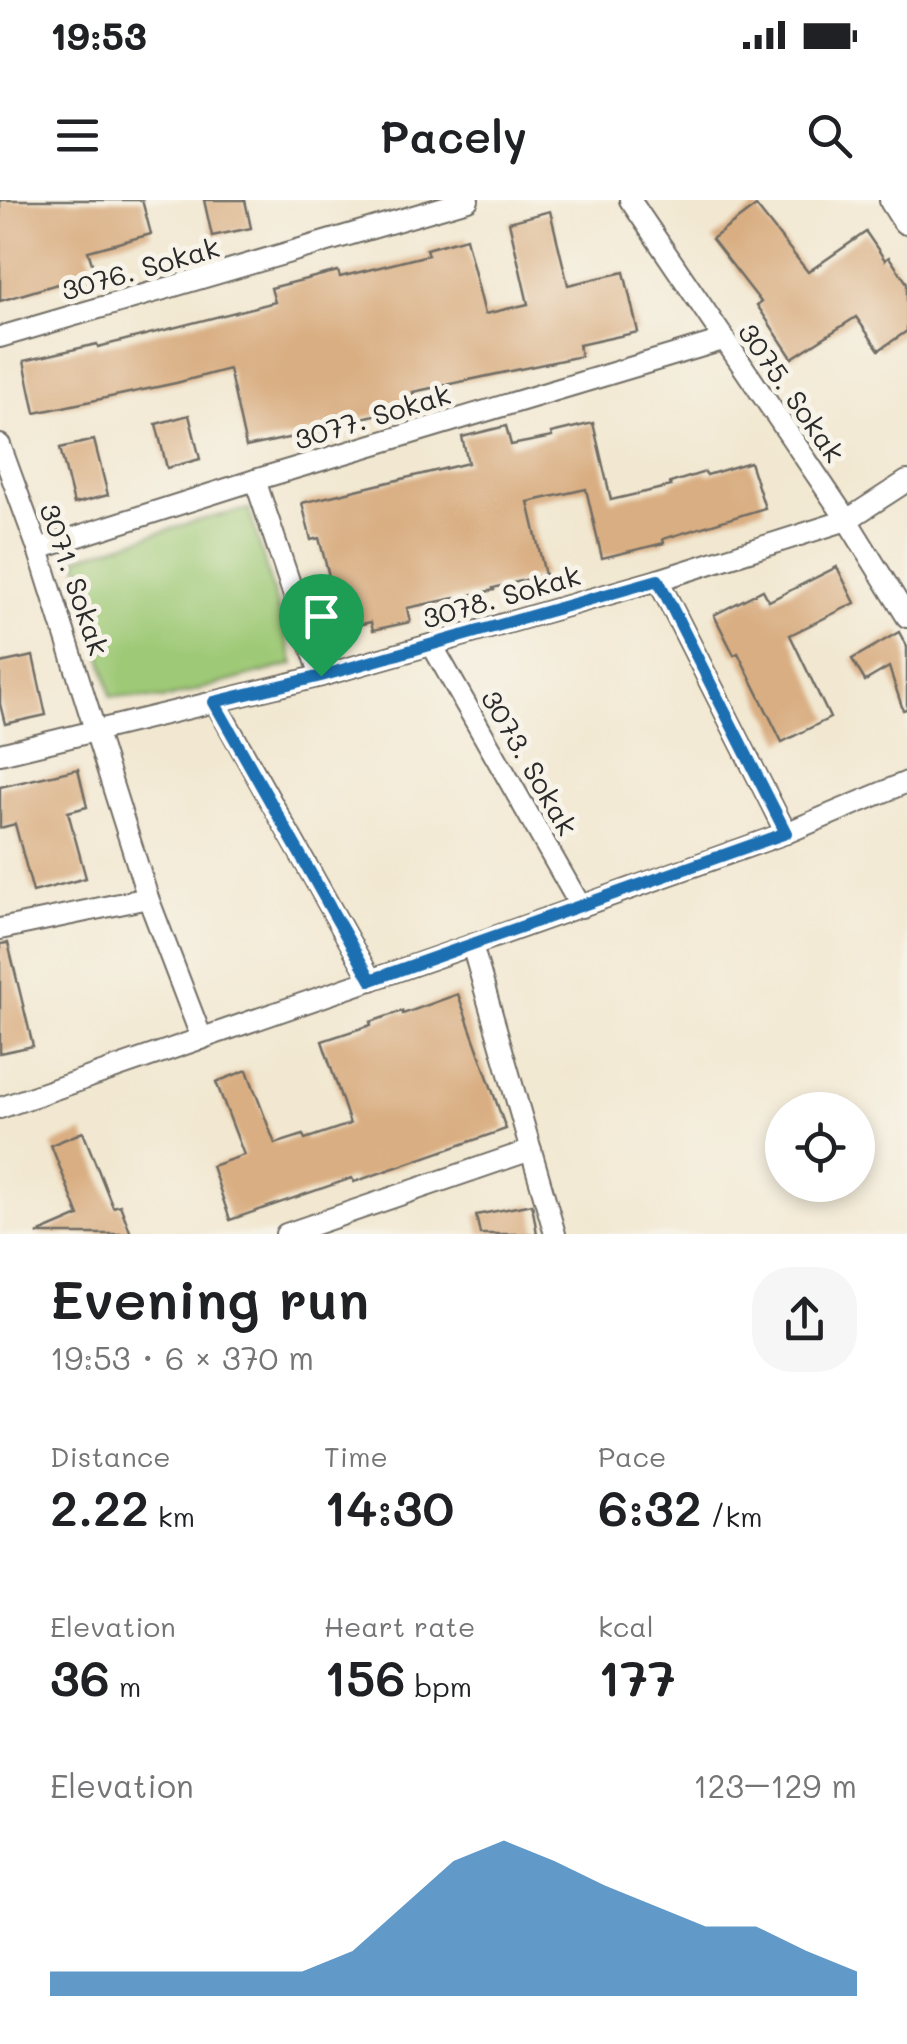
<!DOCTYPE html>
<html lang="en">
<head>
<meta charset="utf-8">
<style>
  :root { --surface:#fff; --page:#f6f6f6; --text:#202124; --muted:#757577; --accent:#1f6fb2 }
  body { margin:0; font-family:Mali,sans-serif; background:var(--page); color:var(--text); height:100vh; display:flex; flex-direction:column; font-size:38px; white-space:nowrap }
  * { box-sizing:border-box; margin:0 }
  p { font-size:32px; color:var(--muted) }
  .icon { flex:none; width:55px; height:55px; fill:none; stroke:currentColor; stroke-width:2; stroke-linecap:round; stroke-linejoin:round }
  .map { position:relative; height:1034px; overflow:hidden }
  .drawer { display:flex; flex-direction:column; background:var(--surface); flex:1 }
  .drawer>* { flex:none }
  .buttons { position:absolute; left:765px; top:892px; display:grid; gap:20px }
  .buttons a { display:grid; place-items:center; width:110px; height:110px; border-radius:50%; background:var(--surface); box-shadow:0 5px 15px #0003; font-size:50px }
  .pin { position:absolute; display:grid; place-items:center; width:85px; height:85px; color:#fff; margin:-102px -42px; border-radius:50% 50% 50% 0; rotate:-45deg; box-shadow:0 0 10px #0007 }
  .pin .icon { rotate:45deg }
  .round { display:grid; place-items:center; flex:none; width:105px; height:105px; border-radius:40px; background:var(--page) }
  .headline { display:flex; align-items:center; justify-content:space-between; height:170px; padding:0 50px }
  h1 { font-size:55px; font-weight:600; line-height:75px }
  .figures { display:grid; grid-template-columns:repeat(3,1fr); gap:15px; height:170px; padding:10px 50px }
  .figures div { display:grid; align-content:center }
  .figures b { font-size:50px; font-weight:600 }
  .figures small { font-size:28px; font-weight:400 }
  .figures p { font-size:28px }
  .chart { height:280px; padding:20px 50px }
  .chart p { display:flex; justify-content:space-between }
  .chart svg { width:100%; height:180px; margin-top:10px; fill:var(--accent); opacity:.7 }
  .status { display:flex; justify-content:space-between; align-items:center; height:70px; padding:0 50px; background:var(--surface); direction:ltr }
  .status svg { height:28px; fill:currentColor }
  header { display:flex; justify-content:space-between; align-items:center; height:130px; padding:0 50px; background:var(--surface); font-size:45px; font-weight:600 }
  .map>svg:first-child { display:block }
  .green { fill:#9ec976; stroke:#647a50; stroke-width:2.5 }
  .building { fill:#d9ae82 }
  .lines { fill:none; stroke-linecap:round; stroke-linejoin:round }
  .minor-casing { stroke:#716d65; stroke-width:24 }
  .secondary-casing { stroke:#716d65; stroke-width:34 }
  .minor { stroke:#fff; stroke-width:20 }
  .secondary { stroke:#fff; stroke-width:30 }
  .route-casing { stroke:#fff; stroke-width:20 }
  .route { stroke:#1f6fb2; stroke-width:12 }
  .labels { text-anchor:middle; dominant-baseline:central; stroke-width:10; stroke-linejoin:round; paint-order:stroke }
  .street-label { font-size:28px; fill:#2b2b2b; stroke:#f7f3e8 }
</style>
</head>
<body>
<div class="status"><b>19:53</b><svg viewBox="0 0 49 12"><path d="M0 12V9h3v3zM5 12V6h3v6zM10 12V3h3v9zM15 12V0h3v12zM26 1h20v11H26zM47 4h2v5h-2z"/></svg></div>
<header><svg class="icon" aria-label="menu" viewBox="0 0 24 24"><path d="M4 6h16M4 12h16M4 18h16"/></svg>Pacely<svg class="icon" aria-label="search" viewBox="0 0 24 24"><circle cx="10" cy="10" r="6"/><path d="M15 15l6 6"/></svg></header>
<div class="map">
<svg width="907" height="1034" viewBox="0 0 907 1034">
  <rect width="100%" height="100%" fill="#f7f3e8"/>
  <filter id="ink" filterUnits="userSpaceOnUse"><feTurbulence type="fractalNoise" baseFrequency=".01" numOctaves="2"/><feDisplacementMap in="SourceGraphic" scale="20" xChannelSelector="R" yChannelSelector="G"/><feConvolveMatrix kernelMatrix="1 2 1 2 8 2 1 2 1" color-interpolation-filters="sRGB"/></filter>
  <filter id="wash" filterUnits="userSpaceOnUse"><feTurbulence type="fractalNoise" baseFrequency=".0048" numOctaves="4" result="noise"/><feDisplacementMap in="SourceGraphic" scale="40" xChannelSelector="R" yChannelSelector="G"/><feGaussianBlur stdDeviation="2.25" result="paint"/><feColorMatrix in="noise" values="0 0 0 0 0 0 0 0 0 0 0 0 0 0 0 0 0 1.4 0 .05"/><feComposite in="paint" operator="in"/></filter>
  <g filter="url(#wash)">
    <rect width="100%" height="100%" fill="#f2e8d1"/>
    <polygon class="green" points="249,309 294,464 164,499 111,496 77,358 200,320"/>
    <g id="blocks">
      <g class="building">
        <polygon points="0,0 142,0 151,34 88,51 95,73 0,101"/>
        <polygon points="204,0 245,0 251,28 212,36"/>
        <polygon points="756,6 808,72 866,32 885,60 889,57 907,83 907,131 879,150 856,117 792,158 757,105 761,102 712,39"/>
        <polygon points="550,11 568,85 624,72 638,132 579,145 581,156 413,192 416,205 321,228 321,231 246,247 229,169 176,183 35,213 24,161 97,144 98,147 275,102 271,88 338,71 340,77 428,55 426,49 466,38 485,114 528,104 509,22"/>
        <polygon points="189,215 200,259 167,268 156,224"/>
        <polygon points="593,223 611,300 671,286 670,283 705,272 707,275 750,262 765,308 663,339 664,343 602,358 586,289 528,302 545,375 493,388 494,390 407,408 410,422 373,430 371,422 334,430 324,382 330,380 319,338 311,340 302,303 468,263 462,237 506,226 511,245 552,237 551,233"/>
        <polygon points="94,240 108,295 74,304 60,248"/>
        <polygon points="837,367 855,403 790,435 830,518 782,542 738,453 734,455 714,415 763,390 769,401"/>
        <polygon points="899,432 907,447 907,509 903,510 889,467 865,481 852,459"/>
        <polygon points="33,456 46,515 5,524 0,504 0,463"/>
        <polygon points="78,569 87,607 68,612 86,678 33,692 15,624 0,628 0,587"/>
        <polygon points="8,743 33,846 0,853 0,744"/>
        <polygon points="458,794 506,929 354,982 352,978 230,1020 212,966 244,955 216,882 247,870 275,944 303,935 305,939 350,924 322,841 371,825 370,822 402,811 403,814"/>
        <polygon points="83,932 113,1007 120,1005 131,1034 37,1034 79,1016 51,945"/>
        <polygon points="532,1004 537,1034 480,1034 476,1015"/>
      </g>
    </g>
  </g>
  <g filter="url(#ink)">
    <use href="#blocks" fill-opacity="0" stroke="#716d65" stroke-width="2.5"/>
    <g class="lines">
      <g class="minor-casing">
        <g id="minor">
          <polyline points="630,0 847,320 907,417"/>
          <polyline points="0,137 468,0"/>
          <polyline points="0,245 38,349 148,698 202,839"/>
          <polyline points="255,280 321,476"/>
          <polyline points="38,349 255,280 723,140"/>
          <polyline points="658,380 786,633"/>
          <polyline points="432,445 581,707"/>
          <polyline points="215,502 371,780"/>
          <polyline points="0,554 321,476 658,380 847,320 907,281"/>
          <polyline points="0,729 148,698"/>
          <polyline points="472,745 555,1034"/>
          <polyline points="0,908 472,745 786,633 907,582"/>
          <polyline points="286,1034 531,950"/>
        </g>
      </g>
      <g class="secondary-casing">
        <polyline id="secondary" points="895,0 907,19"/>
      </g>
      <use href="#minor" class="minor"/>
      <use href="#secondary" class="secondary"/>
    </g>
  </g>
  <g class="lines" filter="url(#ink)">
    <g class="route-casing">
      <polygon id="route" points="658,380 786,633 371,780 214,502 321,476"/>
    </g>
    <use href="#route" class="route"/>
  </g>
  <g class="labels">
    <g class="street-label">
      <text transform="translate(140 68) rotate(-16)">3076. Sokak</text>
      <text transform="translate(792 192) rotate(55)">3075. Sokak</text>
      <text transform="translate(372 216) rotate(-17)">3077. Sokak</text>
      <text transform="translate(75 379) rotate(71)">3071. Sokak</text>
      <text transform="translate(501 396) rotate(-16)">3078. Sokak</text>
      <text transform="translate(530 562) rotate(60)">3073. Sokak</text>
    </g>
  </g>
</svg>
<div class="buttons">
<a><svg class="icon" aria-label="locate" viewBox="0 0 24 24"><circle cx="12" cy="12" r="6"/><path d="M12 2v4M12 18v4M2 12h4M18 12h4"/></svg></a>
</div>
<div class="pin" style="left:321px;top:476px;background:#1e9e55"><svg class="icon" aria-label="arrive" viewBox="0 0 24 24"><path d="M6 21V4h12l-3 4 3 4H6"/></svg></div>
</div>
<section class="drawer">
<div class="headline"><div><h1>Evening run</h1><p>19:53 · 6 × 370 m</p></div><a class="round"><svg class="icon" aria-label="share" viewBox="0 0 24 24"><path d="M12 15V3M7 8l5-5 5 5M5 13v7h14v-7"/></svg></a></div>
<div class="figures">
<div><p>Distance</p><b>2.22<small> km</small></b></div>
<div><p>Time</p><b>14:30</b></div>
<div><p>Pace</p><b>6:32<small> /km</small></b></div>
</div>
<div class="figures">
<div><p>Elevation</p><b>36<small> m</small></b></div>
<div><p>Heart rate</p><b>156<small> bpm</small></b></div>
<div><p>kcal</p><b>177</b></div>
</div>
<div class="chart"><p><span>Elevation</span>123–129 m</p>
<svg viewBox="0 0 160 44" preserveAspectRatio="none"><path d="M0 44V38L10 38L20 38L30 38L40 38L50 38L60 33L70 22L80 11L90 6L100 11L110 17L120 22L130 27L140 27L150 33L160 38V44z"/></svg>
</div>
</section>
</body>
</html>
